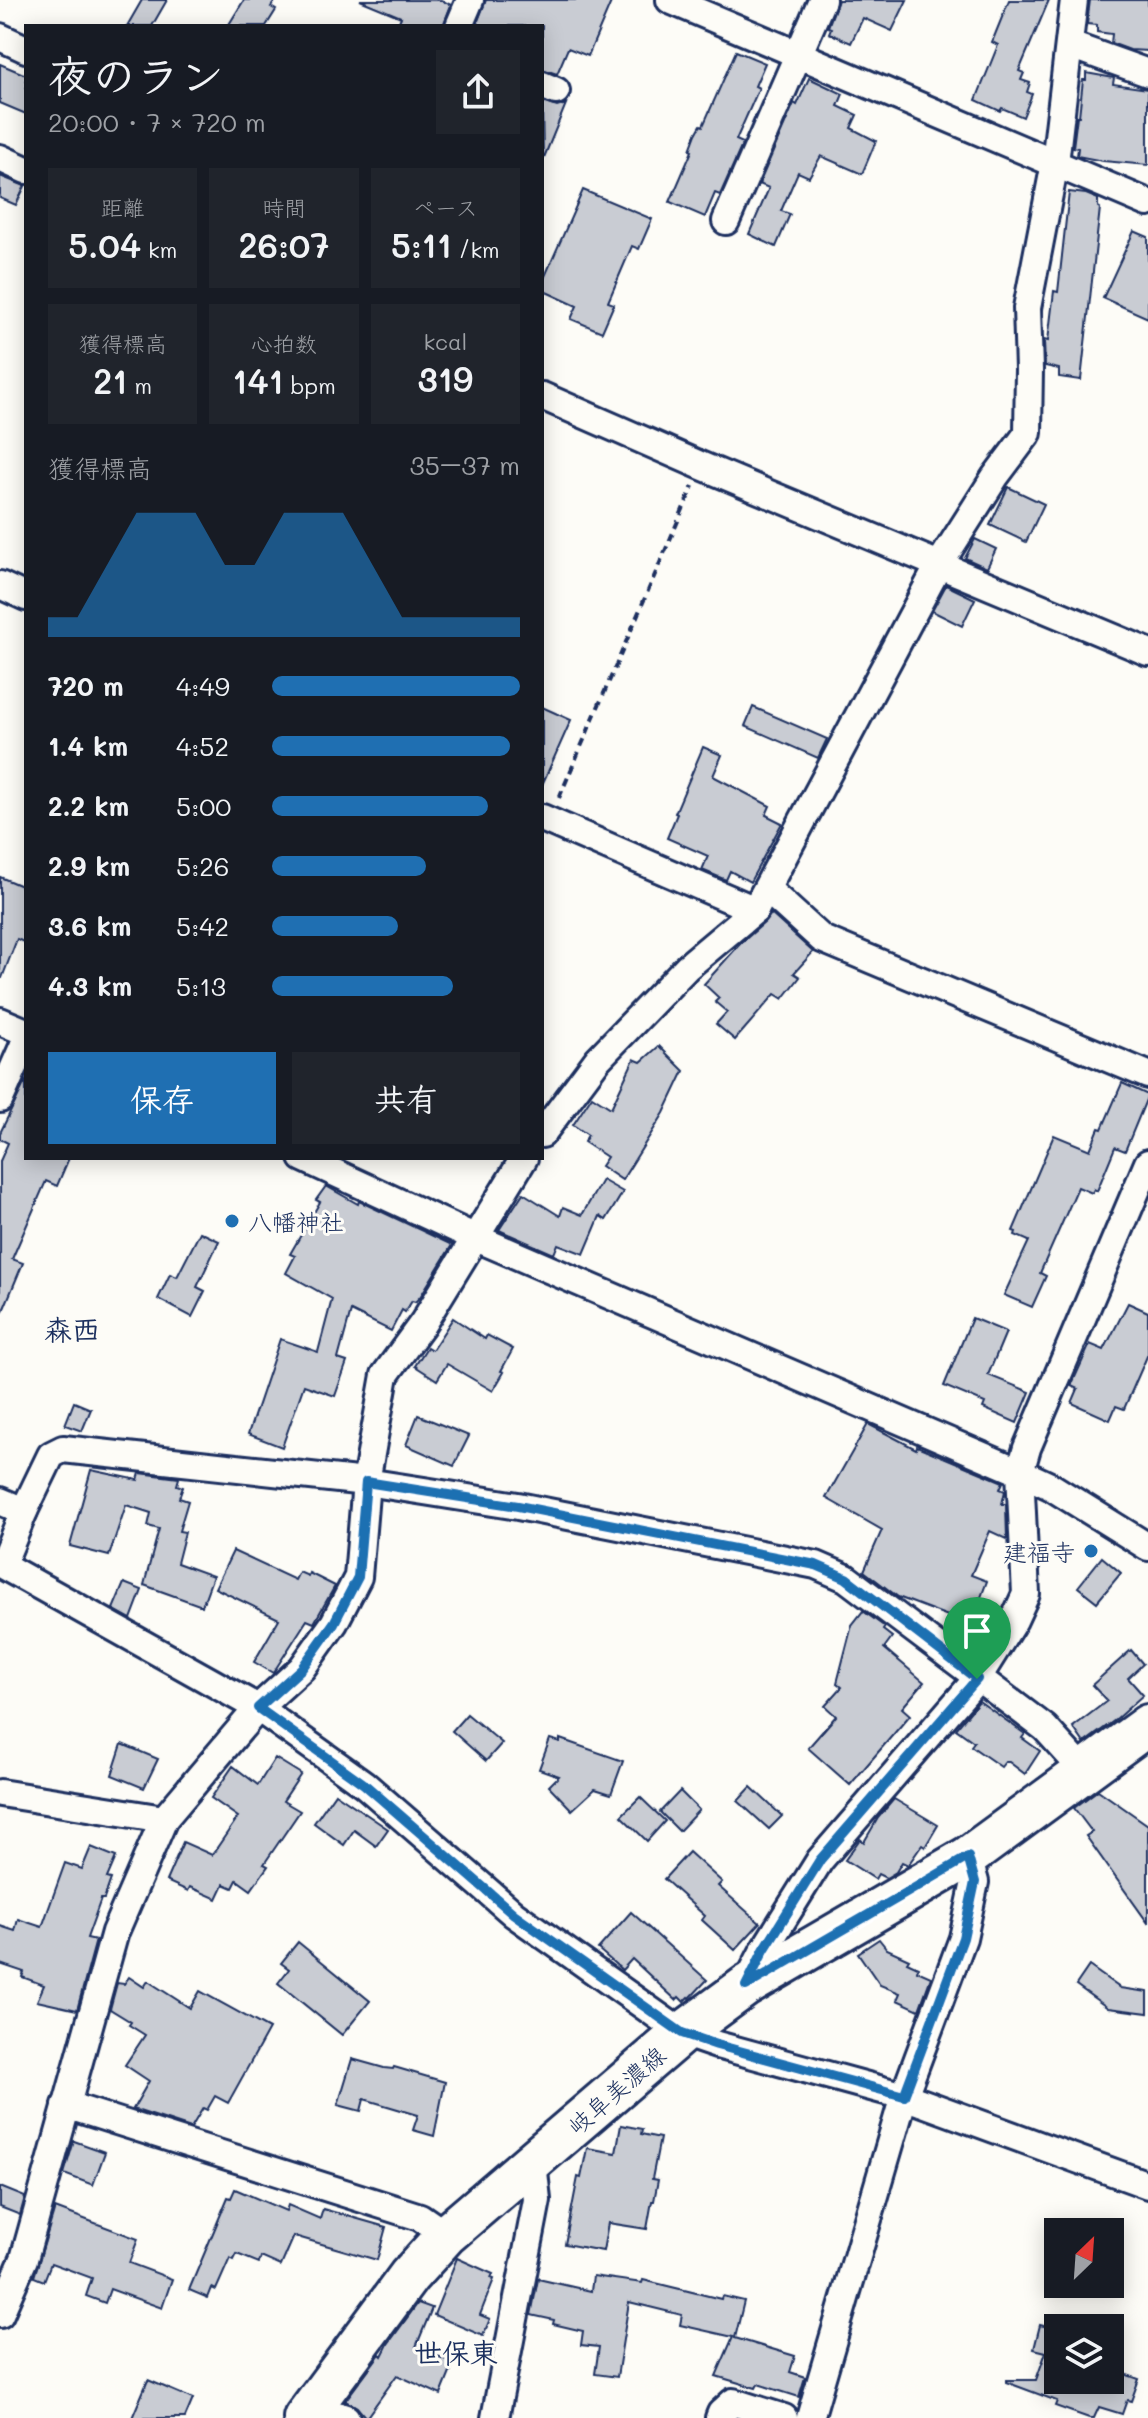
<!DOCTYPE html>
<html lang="ja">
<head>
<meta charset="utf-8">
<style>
  :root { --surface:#171b24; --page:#20242c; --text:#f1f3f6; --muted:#9ea1a6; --accent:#1f6fb2 }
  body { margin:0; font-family:Mali,"Klee One",sans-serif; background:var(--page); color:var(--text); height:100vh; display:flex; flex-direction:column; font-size:30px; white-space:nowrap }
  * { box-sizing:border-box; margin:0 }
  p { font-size:26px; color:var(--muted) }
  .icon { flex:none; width:44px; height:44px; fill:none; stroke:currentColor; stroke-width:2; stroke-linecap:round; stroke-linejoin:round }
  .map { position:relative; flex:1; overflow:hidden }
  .drawer { position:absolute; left:24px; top:24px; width:520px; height:1136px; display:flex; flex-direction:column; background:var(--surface); border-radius:0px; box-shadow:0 4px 20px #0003 }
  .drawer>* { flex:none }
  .needle { width:52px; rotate:25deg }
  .tools { position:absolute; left:1044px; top:2218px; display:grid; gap:16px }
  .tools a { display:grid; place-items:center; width:80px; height:80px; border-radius:0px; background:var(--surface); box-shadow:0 4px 20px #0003; font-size:40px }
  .pin { position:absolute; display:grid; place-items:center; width:68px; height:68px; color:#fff; margin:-82px -34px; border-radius:50% 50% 50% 0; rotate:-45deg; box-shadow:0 0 8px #0007 }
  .pin .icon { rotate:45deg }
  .round { display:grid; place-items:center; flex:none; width:84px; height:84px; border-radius:0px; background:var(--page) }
  .summary { display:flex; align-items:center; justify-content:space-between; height:136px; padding:0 24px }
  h1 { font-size:44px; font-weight:600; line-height:60px }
  .metrics { display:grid; grid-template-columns:repeat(3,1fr); gap:12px; height:136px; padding:8px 24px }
  .metrics div { display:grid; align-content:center; border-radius:0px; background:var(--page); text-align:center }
  .metrics b { font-size:34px; font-weight:600 }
  .metrics small { font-size:22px; font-weight:400 }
  .metrics p { font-size:22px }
  .chart { height:224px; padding:16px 24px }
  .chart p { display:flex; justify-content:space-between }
  .chart svg { width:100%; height:144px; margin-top:8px; fill:var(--accent); opacity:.7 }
  .cta { display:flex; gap:16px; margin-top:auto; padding:16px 24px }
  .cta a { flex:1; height:92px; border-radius:0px; background:var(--accent); color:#fff; font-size:32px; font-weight:600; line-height:92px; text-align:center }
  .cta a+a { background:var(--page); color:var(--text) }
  ul { padding:0 24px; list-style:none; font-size:26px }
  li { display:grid; grid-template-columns:128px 96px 1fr; align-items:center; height:60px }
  li i { height:20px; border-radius:10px; background:var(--accent) }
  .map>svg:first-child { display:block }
  .building { fill:#c9ccd3; stroke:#1b2f5e; stroke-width:2 }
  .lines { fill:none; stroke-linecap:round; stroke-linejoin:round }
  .minor-casing { stroke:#1b2f5e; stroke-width:32 }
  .primary-casing { stroke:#1b2f5e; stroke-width:46 }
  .path { stroke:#1b2f5e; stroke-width:4; stroke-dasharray:8 6; stroke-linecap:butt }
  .minor { stroke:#fdfcf7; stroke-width:26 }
  .primary { stroke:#fdfcf7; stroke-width:40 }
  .route-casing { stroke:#fff; stroke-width:16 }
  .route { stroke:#1f6fb2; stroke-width:10 }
  .poi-dot { fill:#1f6fb2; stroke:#fdfcf7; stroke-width:3 }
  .labels { text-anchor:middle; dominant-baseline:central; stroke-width:6; stroke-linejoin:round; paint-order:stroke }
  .poi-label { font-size:24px; fill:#1b2f5e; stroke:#fdfcf7; text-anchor:start }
  .street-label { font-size:24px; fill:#1b2f5e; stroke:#fdfcf7 }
  .quarter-label { font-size:28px; font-weight:bold; fill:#1b2f5e; stroke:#fdfcf7 }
</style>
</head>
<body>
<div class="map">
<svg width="1148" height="2418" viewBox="0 0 1148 2418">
  <rect width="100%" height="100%" fill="#fdfcf7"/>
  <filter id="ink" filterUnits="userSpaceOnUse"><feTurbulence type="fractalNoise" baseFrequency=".0125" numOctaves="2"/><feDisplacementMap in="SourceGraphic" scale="16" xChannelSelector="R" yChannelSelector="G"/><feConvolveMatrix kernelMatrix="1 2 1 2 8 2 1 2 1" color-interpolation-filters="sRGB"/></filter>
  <g filter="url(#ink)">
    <g class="building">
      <polygon points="142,0 167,0 152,26 127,26"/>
      <polygon points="244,0 276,0 271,7 276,10 266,26 228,26"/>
      <polygon points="360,0 441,0 451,5 443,26 397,26 401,17"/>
      <polygon points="486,0 612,0 588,56 568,48 557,74 542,69 542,26 476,26"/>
      <polygon points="838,0 907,0 892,31 863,18 851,43 829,33 831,28 828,27"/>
      <polygon points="1009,0 1049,0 1019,71 1024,73 1021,80 1030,83 1027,92 1032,94 1023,117 1002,108 1000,111 976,100 998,45 992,42"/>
      <polygon points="1090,0 1148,0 1148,51 1130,50 1111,43 1112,34 1097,32 1097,25 1087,24"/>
      <polygon points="736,51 765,63 755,86 759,88 736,140 743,143 720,195 715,193 705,217 670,202 692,151 690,150 696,134 701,125 703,126"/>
      <polygon points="0,64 26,75 26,114 0,103"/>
      <polygon points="1086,73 1114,78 1113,84 1148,89 1148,165 1103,161 1077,156 1078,148 1073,147 1077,116 1079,116 1083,80 1086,80"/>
      <polygon points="809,78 843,94 838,106 857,115 851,128 876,141 862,174 821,156 809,177 798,172 781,211 790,214 776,247 749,234 769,188 759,184 794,103 797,105"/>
      <polygon points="542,102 557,107 566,104 543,160"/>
      <polygon points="0,176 25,186 16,205 0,198"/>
      <polygon points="583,190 652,219 639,249 632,246 608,302 614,304 602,332 571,319 577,306 542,290 542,283"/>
      <polygon points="1069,192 1086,194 1098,199 1098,207 1100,208 1081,380 1059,377 1059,369 1045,366 1044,340 1048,341 1054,291 1058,292"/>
      <polygon points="1134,231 1148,237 1148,318 1103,298"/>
      <polygon points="1008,487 1044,504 1026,542 990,525"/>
      <polygon points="975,539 996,549 987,568 965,558"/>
      <polygon points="946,585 975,599 962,626 932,611"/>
      <polygon points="542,707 571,720 542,785"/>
      <polygon points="753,707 827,739 818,758 745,726"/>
      <polygon points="703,747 722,755 713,776 770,806 766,815 782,823 750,882 730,871 726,880 702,870 708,856 667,838 677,814 675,813"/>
      <polygon points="0,877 26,888 26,943 17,939 2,978 0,978"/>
      <polygon points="771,914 813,952 794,973 800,977 783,999 775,994 735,1040 716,1024 727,1012 715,1002 719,998 704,984 740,944 765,922"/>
      <polygon points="659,1046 684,1071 664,1113 622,1180 601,1166 607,1157 584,1142 588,1135 573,1125 592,1096 611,1108 634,1059 641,1062"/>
      <polygon points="26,1080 26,1158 69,1158 57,1186 46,1181 12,1259 23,1263 0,1318 0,1161 8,1143 0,1139 0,1133"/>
      <polygon points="1122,1083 1148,1095 1125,1151 1115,1147 1097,1191 1094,1189 1092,1193 1078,1187 1040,1273 1046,1276 1032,1307 1004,1295 1029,1241 1015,1235 1016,1232 1013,1231 1054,1135 1090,1150 1099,1128 1102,1129"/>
      <polygon points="602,1180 623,1192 606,1220 600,1216 584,1254 558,1244 554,1254 499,1230 523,1193 560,1216 563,1207 582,1215"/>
      <polygon points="326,1186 358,1204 359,1201 452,1245 420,1297 415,1302 412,1301 405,1312 402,1310 391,1331 351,1311 338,1359 347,1362 335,1396 304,1385 282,1447 248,1434 280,1339 318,1352 332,1299 286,1273 295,1256 290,1254 320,1202 316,1200"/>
      <polygon points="200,1232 219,1241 197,1287 205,1291 192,1317 158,1299 170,1274 177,1277"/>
      <polygon points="1128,1303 1148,1312 1148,1354 1124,1409 1116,1406 1110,1420 1072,1403 1078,1389 1071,1386 1090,1344 1104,1350"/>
      <polygon points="453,1318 485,1339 487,1335 513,1349 501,1371 504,1372 493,1391 447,1364 437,1380 415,1366 427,1347 432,1350"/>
      <polygon points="972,1318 1006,1332 988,1375 1030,1392 1017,1423 983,1408 985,1403 944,1386"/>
      <polygon points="74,1402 91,1409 82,1431 65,1425"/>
      <polygon points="418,1415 469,1436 454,1466 406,1445"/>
      <polygon points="868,1424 916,1449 917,1446 1003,1482 1000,1489 1005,1491 1002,1504 1006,1504 1007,1539 990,1531 971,1575 987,1581 974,1616 988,1625 973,1648 965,1643 964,1645 947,1634 956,1619 898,1597 864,1571 882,1530 826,1498"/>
      <polygon points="91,1470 138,1480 140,1473 179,1478 177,1485 183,1487 179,1498 188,1501 179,1531 185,1532 177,1563 213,1576 202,1606 144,1585 159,1529 148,1526 151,1513 126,1505 109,1556 70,1546"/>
      <polygon points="233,1551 295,1580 299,1572 308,1576 309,1573 335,1586 314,1623 307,1620 273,1673 254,1662 279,1619 215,1588"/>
      <polygon points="1102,1557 1121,1573 1097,1602 1078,1587"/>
      <polygon points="124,1583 142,1590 131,1619 113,1609"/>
      <polygon points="863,1611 885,1627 883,1630 892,1637 884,1648 924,1682 902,1708 910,1715 850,1785 808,1748 836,1716 825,1706 842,1687 837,1683 852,1625"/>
      <polygon points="1131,1650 1143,1664 1128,1678 1143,1695 1115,1720 1084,1743 1073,1727 1107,1701 1092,1685"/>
      <polygon points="979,1701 1025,1734 1022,1738 1040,1751 1025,1774 1009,1762 1005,1762 1001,1767 971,1746 974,1742 956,1729"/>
      <polygon points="467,1714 502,1743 486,1761 452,1731"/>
      <polygon points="550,1739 560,1742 560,1739 623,1761 611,1794 595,1789 572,1810 549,1786 559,1776 539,1769"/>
      <polygon points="122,1744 158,1759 144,1788 112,1775"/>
      <polygon points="275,1758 301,1774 283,1801 300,1811 264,1864 268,1866 251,1890 237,1880 233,1888 224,1884 217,1899 190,1887 188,1891 166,1881 183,1842 212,1855 238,1817 211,1798 233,1766 258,1785"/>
      <polygon points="751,1787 782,1816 769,1829 738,1801"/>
      <polygon points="1098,1790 1148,1825 1148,1923 1086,1836 1092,1832 1074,1808"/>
      <polygon points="680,1791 699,1810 679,1831 660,1812"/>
      <polygon points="335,1793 388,1829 376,1846 354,1830 344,1845 314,1823"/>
      <polygon points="640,1797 665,1821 647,1841 621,1816"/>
      <polygon points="894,1799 938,1825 925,1847 922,1845 908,1865 902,1862 896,1872 886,1878 878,1874 875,1879 845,1860 860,1839 864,1842 878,1818"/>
      <polygon points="91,1847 116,1857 107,1878 111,1879 104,1899 101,1899 87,1938 96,1940 77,2010 37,2001 44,1985 22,1977 24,1972 0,1964 0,1926 15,1931 18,1919 42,1927 65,1863 82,1869"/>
      <polygon points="689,1852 722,1882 718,1886 760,1923 735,1950 702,1920 705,1916 664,1879"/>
      <polygon points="631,1912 707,1980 690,1998 689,1997 684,2002 679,1997 676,2000 632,1959 622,1970 598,1949"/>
      <polygon points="879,1939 887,1949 909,1959 907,1962 918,1967 917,1971 931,1977 919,2010 897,2000 900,1993 880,1985 858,1953"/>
      <polygon points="298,1942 370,2001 342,2035 278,1983 289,1969 281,1963"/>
      <polygon points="1089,1966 1120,1988 1148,1992 1148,2013 1108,2008 1076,1985"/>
      <polygon points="129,1977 144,1987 148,1981 190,2008 200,1991 269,2029 228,2103 215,2096 207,2110 203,2108 191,2128 133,2109 149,2081 125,2065 145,2035 129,2025 131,2022 110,2009 117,1983 124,1984"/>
      <polygon points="352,2059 384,2068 393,2069 394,2067 445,2082 434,2136 413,2130 418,2115 364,2099 361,2111 338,2105"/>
      <polygon points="621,2125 642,2129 641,2134 660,2138 652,2179 658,2180 654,2201 652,2201 647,2229 608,2223 603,2251 565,2244 578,2177 581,2178 587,2148 616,2153"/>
      <polygon points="74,2141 105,2152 93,2185 64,2174"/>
      <polygon points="0,2187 25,2197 20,2215 0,2207"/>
      <polygon points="235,2189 286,2211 288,2205 320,2219 323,2209 386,2227 377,2260 294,2236 281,2266 261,2257 259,2263 237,2254 234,2260 230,2258 216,2290 212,2288 208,2298 189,2290 228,2197 231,2198"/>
      <polygon points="55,2208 138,2239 129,2263 172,2279 162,2308 110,2289 105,2303 86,2296 92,2278 51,2263 44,2281 34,2277"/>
      <polygon points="457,2258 493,2274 491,2278 494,2279 480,2315 490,2319 483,2336 434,2315"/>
      <polygon points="593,2276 642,2283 643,2280 721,2299 722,2296 744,2301 735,2338 795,2356 790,2372 805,2377 799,2397 758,2384 756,2388 716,2376 733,2337 680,2325 682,2315 629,2302 617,2377 595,2374 599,2347 581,2345 583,2331 553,2324 554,2320 531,2315 538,2279 591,2291"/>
      <polygon points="418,2303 432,2308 416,2347 454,2363 441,2395 397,2375 366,2418 357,2407 345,2401 380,2354 382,2356 388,2344"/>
      <polygon points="1040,2325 1055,2329 1058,2327 1058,2380 1110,2380 1110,2369 1139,2379 1131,2401 1127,2400 1122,2414 1099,2407 1094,2418 1089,2418 1055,2406 1057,2401 1006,2382 1006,2380 1036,2380 1046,2352 1034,2349"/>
      <polygon points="148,2380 193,2399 185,2418 132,2418"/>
    </g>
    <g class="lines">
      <g class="minor-casing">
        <g id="minor">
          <polyline points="670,0 1148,203"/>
          <polyline points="459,26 470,0"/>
          <polyline points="0,37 26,49"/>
          <polyline points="1070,45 1148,73"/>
          <polyline points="542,85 556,91"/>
          <polyline points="0,158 26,170"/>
          <polyline points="726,221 822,0"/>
          <polyline points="542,396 702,466 1148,652"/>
          <polyline points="0,585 26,597"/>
          <polyline points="542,818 755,910"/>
          <polyline points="768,890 822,939 1148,1075"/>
          <polyline points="0,1021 26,1032"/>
          <polyline points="0,1099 26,1040"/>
          <polyline points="542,1134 598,1059 687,967 755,910 939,565 995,477 1028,433 1029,370 1027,308 1055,163 1074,0"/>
          <polyline points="303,1158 474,1237 1020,1472 1050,1486 1148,1547"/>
          <polyline points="0,1501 24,1511"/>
          <polyline points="1085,1772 1045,1728 846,1578 816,1565 518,1506 424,1491 366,1482 63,1449 51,1455 24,1511 2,1565 258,1708 364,1784 514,1914 682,2033 717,2045 904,2096 1148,2185"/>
          <polyline points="0,1793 164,1819"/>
          <polyline points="747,1983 764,1950 820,1860 977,1679 1014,1620 1026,1594 1020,1472 1027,1448 1148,1163"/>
          <polyline points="66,2105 420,2217 446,2235"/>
          <polyline points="0,2314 24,2259 115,1932 164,1819 258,1708 302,1668 334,1623 358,1577 366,1482 385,1375 423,1323 524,1158"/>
          <polyline points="313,2407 346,2418"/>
          <polyline points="495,2418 537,2200 533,2162"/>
          <polyline points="719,2418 721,2413 733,2402 784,2418"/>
          <polyline points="810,2418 904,2096 963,1938 975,1882 968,1857"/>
        </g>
      </g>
      <g class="primary-casing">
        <polyline id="primary" points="304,2418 409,2276 446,2235 682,2033 746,1986 968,1857 1148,1725"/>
      </g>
      <polyline class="path" points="559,798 693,486"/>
      <use href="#minor" class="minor"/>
      <use href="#primary" class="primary"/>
    </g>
  </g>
  <g class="lines" filter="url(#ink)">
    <g class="route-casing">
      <polygon id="route" points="366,1482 518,1506 816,1565 846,1578 977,1679 820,1860 764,1950 746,1986 968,1857 975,1882 963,1938 904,2096 717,2045 682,2033 514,1914 364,1784 258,1708 302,1668 334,1623 358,1577"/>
    </g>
    <use href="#route" class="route"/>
  </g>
  <g class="poi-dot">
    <circle cx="232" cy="1221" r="8"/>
    <circle cx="1091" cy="1551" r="8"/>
  </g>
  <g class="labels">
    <g class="poi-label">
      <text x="248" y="1221">八幡神社</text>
      <text x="1075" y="1551" text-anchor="end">建福寺</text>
    </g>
    <g class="street-label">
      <text transform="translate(616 2090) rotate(-41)">岐阜美濃線</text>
    </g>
    <g class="quarter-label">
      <text x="72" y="1329">森西</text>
      <text x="456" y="2352">世保東</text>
    </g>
  </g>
</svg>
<div class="tools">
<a><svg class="needle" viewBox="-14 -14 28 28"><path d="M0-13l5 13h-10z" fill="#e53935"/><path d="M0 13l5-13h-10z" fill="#9ea1a6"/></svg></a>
<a><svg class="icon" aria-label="layers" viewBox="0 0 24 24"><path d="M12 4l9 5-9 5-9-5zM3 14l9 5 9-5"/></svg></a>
</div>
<div class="pin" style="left:977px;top:1679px;background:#1e9e55"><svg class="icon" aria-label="arrive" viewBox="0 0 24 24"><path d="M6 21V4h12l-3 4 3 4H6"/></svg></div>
<section class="drawer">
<div class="summary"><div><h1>夜のラン</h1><p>20:00 · 7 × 720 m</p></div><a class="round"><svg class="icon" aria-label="share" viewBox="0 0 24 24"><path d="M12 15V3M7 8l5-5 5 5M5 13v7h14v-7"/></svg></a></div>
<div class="metrics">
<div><p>距離</p><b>5.04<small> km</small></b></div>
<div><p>時間</p><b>26:07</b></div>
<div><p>ペース</p><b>5:11<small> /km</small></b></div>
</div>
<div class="metrics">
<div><p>獲得標高</p><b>21<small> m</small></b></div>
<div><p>心拍数</p><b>141<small> bpm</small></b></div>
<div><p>kcal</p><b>319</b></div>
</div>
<div class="chart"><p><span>獲得標高</span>35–37 m</p>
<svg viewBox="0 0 160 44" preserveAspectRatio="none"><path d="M0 44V38L10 38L20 22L30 6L40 6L50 6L60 22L70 22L80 6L90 6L100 6L110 22L120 38L130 38L140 38L150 38L160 38V44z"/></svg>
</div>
<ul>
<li><b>720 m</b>4:49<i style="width:100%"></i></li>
<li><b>1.4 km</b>4:52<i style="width:96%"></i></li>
<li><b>2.2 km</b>5:00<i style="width:87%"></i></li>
<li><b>2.9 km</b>5:26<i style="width:62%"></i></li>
<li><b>3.6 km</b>5:42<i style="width:51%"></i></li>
<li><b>4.3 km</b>5:13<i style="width:73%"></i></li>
</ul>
<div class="cta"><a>保存</a><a>共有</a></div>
</section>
</div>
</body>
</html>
